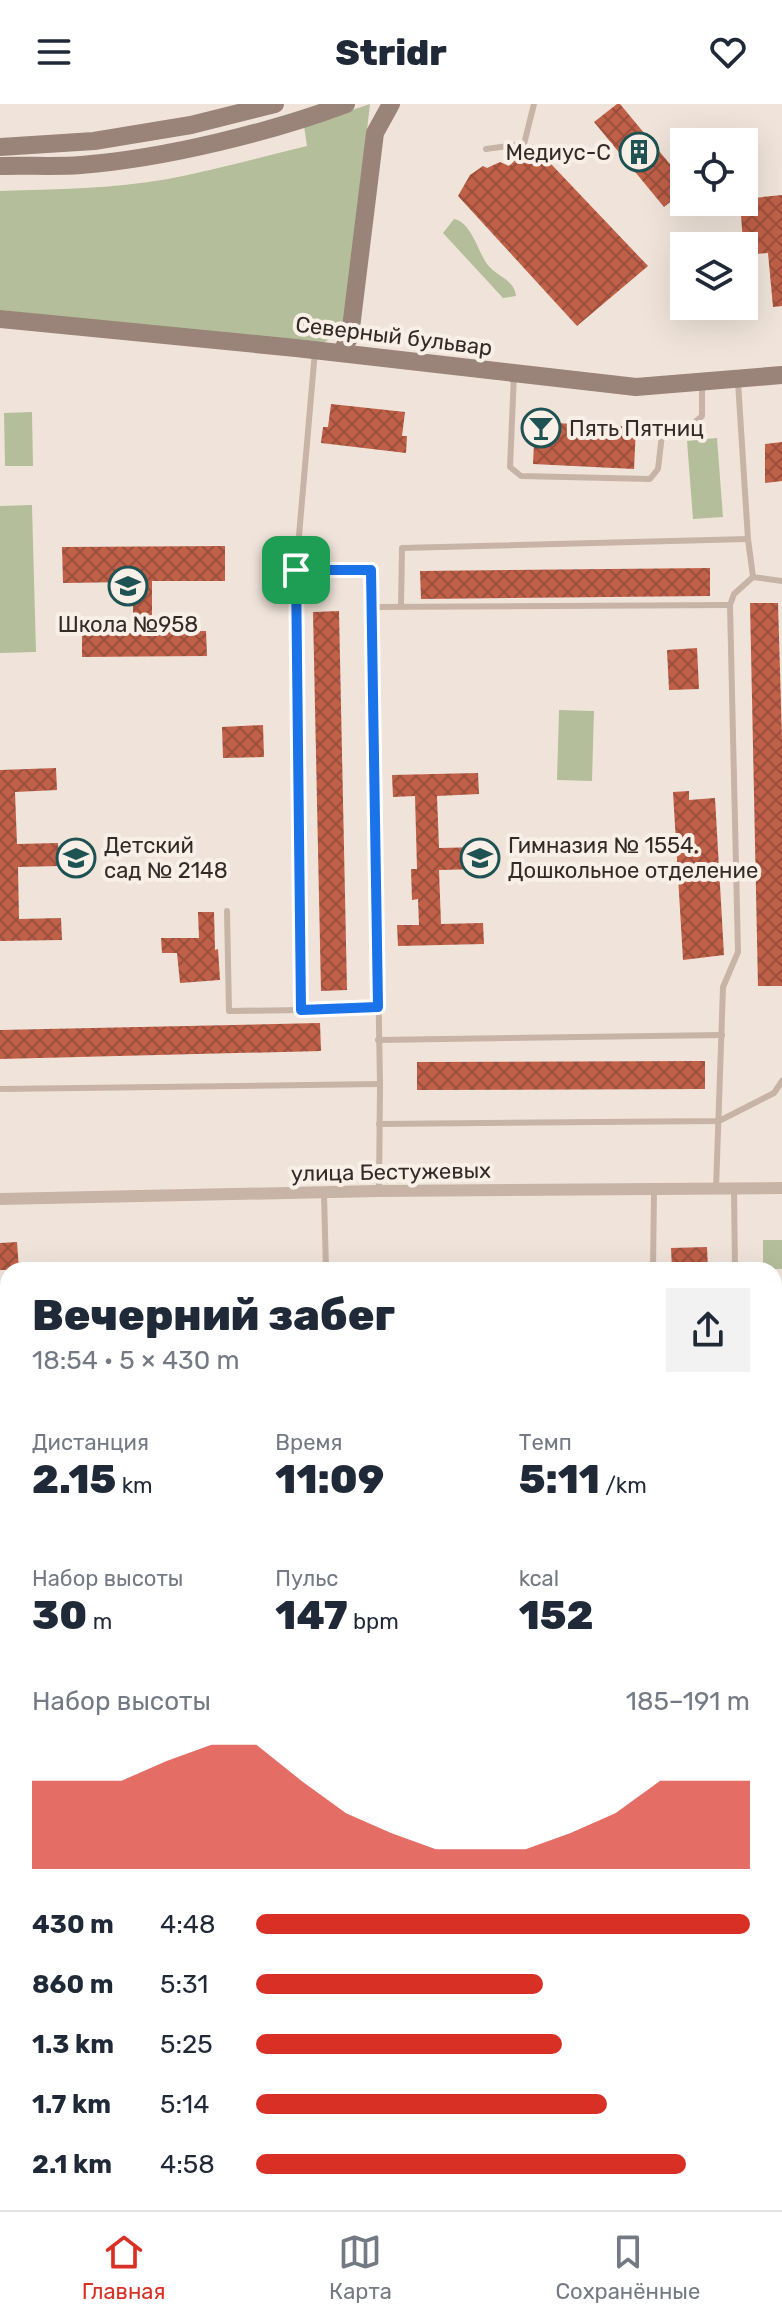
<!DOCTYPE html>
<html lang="ru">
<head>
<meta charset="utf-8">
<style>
  :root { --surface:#fff; --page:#f2f2f3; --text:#1f2937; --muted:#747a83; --line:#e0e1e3; --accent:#d93025 }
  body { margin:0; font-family:Rubik,sans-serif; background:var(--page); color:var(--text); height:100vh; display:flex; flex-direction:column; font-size:30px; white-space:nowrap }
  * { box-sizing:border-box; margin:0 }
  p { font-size:26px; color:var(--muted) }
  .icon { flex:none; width:44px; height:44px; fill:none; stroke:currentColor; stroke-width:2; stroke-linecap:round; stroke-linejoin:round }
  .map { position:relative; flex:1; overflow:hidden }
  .panel { position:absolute; left:0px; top:1158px; width:782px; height:948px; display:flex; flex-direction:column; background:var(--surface); border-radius:24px 24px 0 0; box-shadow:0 8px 32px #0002 }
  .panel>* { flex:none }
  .tools { position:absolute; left:670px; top:24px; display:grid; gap:16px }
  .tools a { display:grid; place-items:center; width:88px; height:88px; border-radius:0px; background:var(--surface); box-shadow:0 8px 32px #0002; font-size:40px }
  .pin { position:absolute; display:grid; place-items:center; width:68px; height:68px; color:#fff; margin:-34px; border-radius:16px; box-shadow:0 4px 12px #0006 }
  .round { display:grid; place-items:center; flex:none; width:84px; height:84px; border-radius:0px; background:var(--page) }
  .summary { display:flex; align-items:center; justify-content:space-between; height:136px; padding:0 32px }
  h1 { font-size:44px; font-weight:800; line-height:60px }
  .figures { display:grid; grid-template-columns:repeat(3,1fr); gap:12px; height:136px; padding:8px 32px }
  .figures div { display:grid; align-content:center }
  .figures b { font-size:40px; font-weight:800 }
  .figures small { font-size:22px; font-weight:400 }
  .figures p { font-size:22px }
  .chart { height:224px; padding:16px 32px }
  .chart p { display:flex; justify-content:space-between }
  .chart svg { width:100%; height:144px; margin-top:8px; fill:var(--accent); opacity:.7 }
  ul { padding:0 32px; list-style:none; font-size:26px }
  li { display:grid; grid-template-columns:128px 96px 1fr; align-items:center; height:60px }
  li i { height:20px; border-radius:10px; background:var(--accent) }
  header { display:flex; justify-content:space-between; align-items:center; height:104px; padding:0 32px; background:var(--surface); font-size:36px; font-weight:800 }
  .menu { display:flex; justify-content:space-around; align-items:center; height:112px; border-top:2px solid var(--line); background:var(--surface); font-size:22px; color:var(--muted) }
  .menu a { display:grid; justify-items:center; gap:4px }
  .menu .on { color:var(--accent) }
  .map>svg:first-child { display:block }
  .green { fill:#b4be9b }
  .building { fill:url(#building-cross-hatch) }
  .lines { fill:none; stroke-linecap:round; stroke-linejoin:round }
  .service { stroke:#c7b4a6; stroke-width:6 }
  .minor { stroke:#c7b4a6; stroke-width:12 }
  .tertiary { stroke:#c7b4a6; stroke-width:16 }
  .secondary { stroke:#9a8378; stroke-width:18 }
  .route-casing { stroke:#fff; stroke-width:16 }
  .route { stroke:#1a73e8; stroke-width:10 }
  .labels { text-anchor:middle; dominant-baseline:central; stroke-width:8; stroke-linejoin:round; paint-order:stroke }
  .poi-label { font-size:22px; fill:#342a27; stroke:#f8efe6; text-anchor:start }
  .street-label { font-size:22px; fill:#342a27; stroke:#f8efe6 }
</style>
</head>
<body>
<header><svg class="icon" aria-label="menu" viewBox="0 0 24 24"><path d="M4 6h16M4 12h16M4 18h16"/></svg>Stridr<svg class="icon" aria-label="heart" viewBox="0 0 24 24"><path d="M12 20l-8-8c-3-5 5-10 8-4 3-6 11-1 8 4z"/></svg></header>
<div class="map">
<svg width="782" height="2106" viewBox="0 0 782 2106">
  <defs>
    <pattern id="building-cross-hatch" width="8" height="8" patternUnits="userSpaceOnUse" patternTransform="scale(2)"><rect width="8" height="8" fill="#bf6048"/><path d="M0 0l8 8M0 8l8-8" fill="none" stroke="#9c4f3c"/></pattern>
  </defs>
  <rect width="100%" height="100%" fill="#f0e4da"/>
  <g class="green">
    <path d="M370 0 345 217C339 231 330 237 316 241L0 206V87C56 85 112 85 168 75 214 66 261 53 307 42L304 22Z"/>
    <path d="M454 115C471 118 478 147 487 160 497 173 514 175 516 192L503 194 443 129Z"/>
    <polygon points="32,308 33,362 5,362 4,309"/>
    <polygon points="717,334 723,413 693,415 687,337"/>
    <polygon points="32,401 36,548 0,549 0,402"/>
    <polygon points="559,606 594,607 592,677 557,676"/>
    <rect x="763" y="1136" width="19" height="29"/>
    <rect x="0" y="1949" width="8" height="55"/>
    <rect x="774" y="1954" width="8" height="51"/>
    <polygon points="0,2040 8,2040 8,2098 774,2098 774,2047 782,2048 782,2106 0,2106"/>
  </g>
  <g class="building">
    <polygon points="617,0 620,0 684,77 684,87 664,103 594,18"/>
    <polygon points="532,40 648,162 577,222 458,92 470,71 483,62 487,64 500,58 509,62"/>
    <polygon points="782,91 782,202 773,203 768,149 744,151 740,98 744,98 744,95"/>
    <polygon points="331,300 405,308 402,332 407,332 406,349 321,339 323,323 328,323"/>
    <polygon points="535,318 636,323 634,365 533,360"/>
    <polygon points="782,338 782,377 765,379 765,340"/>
    <polygon points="225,442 225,477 152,477 152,528 206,527 207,552 82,553 82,529 133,529 133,478 63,479 62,443"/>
    <polygon points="710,464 710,492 421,495 420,467"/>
    <polygon points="750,499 778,499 782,634 782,882 758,882"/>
    <polygon points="339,507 347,886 321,887 313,508"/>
    <polygon points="697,544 699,585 669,586 667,546"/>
    <polygon points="263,621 264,653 223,654 222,623"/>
    <polygon points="56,664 57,686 15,688 17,740 58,739 59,762 18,763 19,815 61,814 62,836 0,837 0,666"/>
    <polygon points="478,669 479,690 437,692 439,744 481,743 481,765 439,766 441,820 483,819 484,840 398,842 397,821 419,821 418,795 412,796 411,765 417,765 415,692 393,693 392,671"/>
    <polygon points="689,687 689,696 715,694 724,851 683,856 673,688"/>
    <polygon points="198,808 214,808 215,846 218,845 220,876 180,879 177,849 162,849 161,834 199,834"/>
    <polygon points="320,919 321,947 0,955 0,926"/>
    <polygon points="705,957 705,985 417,986 417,958"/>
    <polygon points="17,1138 19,1166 0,1166 0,1139"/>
    <polygon points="707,1143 708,1166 672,1166 671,1144"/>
  </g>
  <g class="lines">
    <g class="service">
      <polyline points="486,45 524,40 534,0"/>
      <polyline points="315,247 296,466 371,466 380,980 379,1087"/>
      <polyline points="514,270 510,363 521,372 650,375 658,365 663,322 693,320 702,312 702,279"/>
      <polyline points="296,466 301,906 378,903"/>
      <polyline points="753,473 782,477"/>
      <polyline points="401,502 402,444 748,435"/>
      <polyline points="372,503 730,501"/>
      <polyline points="227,807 229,907 301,906"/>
      <polyline points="378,936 722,931"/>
      <polyline points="0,985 380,980"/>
      <polyline points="379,1020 719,1017 774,989 782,977"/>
      <polyline points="716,1085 723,883 738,848 730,501 734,490 753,473 748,435 738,278"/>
      <polyline points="734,1085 735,1166"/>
      <polyline points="324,1090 326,1166"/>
      <polyline points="653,1166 654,1086"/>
      <polyline points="774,1675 782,1675"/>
      <polyline points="0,1682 8,1682"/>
      <polyline points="0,1742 8,1742"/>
      <polyline points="774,1746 782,1745"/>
      <polyline points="0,1820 8,1820"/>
      <polyline points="774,1826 782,1826"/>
    </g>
    <polyline class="minor" points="0,1095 379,1087 782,1084"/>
    <g class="tertiary">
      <polyline points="0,1941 8,1941"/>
      <polyline points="774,1942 782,1942"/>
      <polyline points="0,2025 8,2025"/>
      <polyline points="774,2025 782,2025"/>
    </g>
    <g class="secondary">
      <polyline points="0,43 94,37 191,21 275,0"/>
      <path d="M0 62C27 61 54 63 81 61 168 54 274 27 346 0"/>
      <polyline points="0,215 296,244 636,283 782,271"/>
      <polyline points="341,249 350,232 375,29 391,0"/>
    </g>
  </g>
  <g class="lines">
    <g class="route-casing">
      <polygon id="route" points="296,466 371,466 378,903 301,906"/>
    </g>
    <use href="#route" class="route"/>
  </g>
  <defs>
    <g id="building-ring" transform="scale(2)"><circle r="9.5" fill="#f8efe6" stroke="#1f5253" stroke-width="1.5"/><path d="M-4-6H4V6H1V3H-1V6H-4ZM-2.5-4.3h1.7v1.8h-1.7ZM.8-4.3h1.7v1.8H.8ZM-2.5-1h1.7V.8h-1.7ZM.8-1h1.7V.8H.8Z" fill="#1f5253"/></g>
    <g id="bar-ring" transform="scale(2)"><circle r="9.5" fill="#f8efe6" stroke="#1f5253" stroke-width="1.5"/><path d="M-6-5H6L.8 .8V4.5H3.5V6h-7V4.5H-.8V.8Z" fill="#1f5253"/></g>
    <g id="school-ring" transform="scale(2)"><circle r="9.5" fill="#f8efe6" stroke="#1f5253" stroke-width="1.5"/><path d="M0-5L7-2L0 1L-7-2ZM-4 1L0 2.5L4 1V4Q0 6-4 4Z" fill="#1f5253"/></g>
  </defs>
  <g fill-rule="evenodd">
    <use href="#building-ring" x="639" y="48"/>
    <use href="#bar-ring" x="541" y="324"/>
    <use href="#school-ring" x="128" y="482"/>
    <use href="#school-ring" x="76" y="754"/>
    <use href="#school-ring" x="480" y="754"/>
  </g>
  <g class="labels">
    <g class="poi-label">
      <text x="611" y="48" text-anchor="end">Медиус-С</text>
      <text x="569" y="324">Пять Пятниц</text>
      <text x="128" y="520" text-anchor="middle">Школа №958</text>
      <text x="104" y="741">Детский<tspan x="104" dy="25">сад № 2148</tspan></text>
      <text x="508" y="741">Гимназия № 1554.<tspan x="508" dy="25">Дошкольное отделение</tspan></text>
    </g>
    <g class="street-label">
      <text transform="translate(394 232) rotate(7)">Северный бульвар</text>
      <text transform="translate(391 1068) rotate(-1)">улица Бестужевых</text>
    </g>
  </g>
</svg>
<div class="tools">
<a><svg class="icon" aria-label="locate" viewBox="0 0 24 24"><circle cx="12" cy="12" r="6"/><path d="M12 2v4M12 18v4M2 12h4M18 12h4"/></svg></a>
<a><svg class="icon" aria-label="layers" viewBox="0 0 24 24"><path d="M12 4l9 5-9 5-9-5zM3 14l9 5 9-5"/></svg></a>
</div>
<div class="pin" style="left:296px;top:466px;background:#1e9e55"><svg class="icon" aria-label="arrive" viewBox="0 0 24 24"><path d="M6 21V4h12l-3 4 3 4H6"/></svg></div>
<section class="panel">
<div class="summary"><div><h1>Вечерний забег</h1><p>18:54 · 5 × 430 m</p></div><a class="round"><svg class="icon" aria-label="share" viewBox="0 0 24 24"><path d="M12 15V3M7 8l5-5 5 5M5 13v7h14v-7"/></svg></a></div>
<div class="figures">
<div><p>Дистанция</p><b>2.15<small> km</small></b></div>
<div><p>Время</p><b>11:09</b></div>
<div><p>Темп</p><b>5:11<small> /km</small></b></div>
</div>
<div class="figures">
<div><p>Набор высоты</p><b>30<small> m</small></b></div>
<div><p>Пульс</p><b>147<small> bpm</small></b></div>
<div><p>kcal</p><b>152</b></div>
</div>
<div class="chart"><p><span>Набор высоты</span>185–191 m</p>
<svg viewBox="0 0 160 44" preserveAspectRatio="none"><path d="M0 44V17L10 17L20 17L30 11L40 6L50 6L60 17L70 27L80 33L90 38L100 38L110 38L120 33L130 27L140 17L150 17L160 17V44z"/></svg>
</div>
<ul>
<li><b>430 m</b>4:48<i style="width:100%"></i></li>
<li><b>860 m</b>5:31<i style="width:58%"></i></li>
<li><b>1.3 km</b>5:25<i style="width:62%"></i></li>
<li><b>1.7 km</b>5:14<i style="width:71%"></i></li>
<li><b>2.1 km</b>4:58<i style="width:87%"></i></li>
</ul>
</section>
</div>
<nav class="menu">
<a class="on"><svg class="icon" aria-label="home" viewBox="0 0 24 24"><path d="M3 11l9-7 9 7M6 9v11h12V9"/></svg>Главная</a>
<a><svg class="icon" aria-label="map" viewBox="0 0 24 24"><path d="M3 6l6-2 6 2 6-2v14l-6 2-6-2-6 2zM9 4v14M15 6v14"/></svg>Карта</a>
<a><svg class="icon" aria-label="saved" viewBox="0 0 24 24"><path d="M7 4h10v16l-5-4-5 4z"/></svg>Сохранённые</a>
</nav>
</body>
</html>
